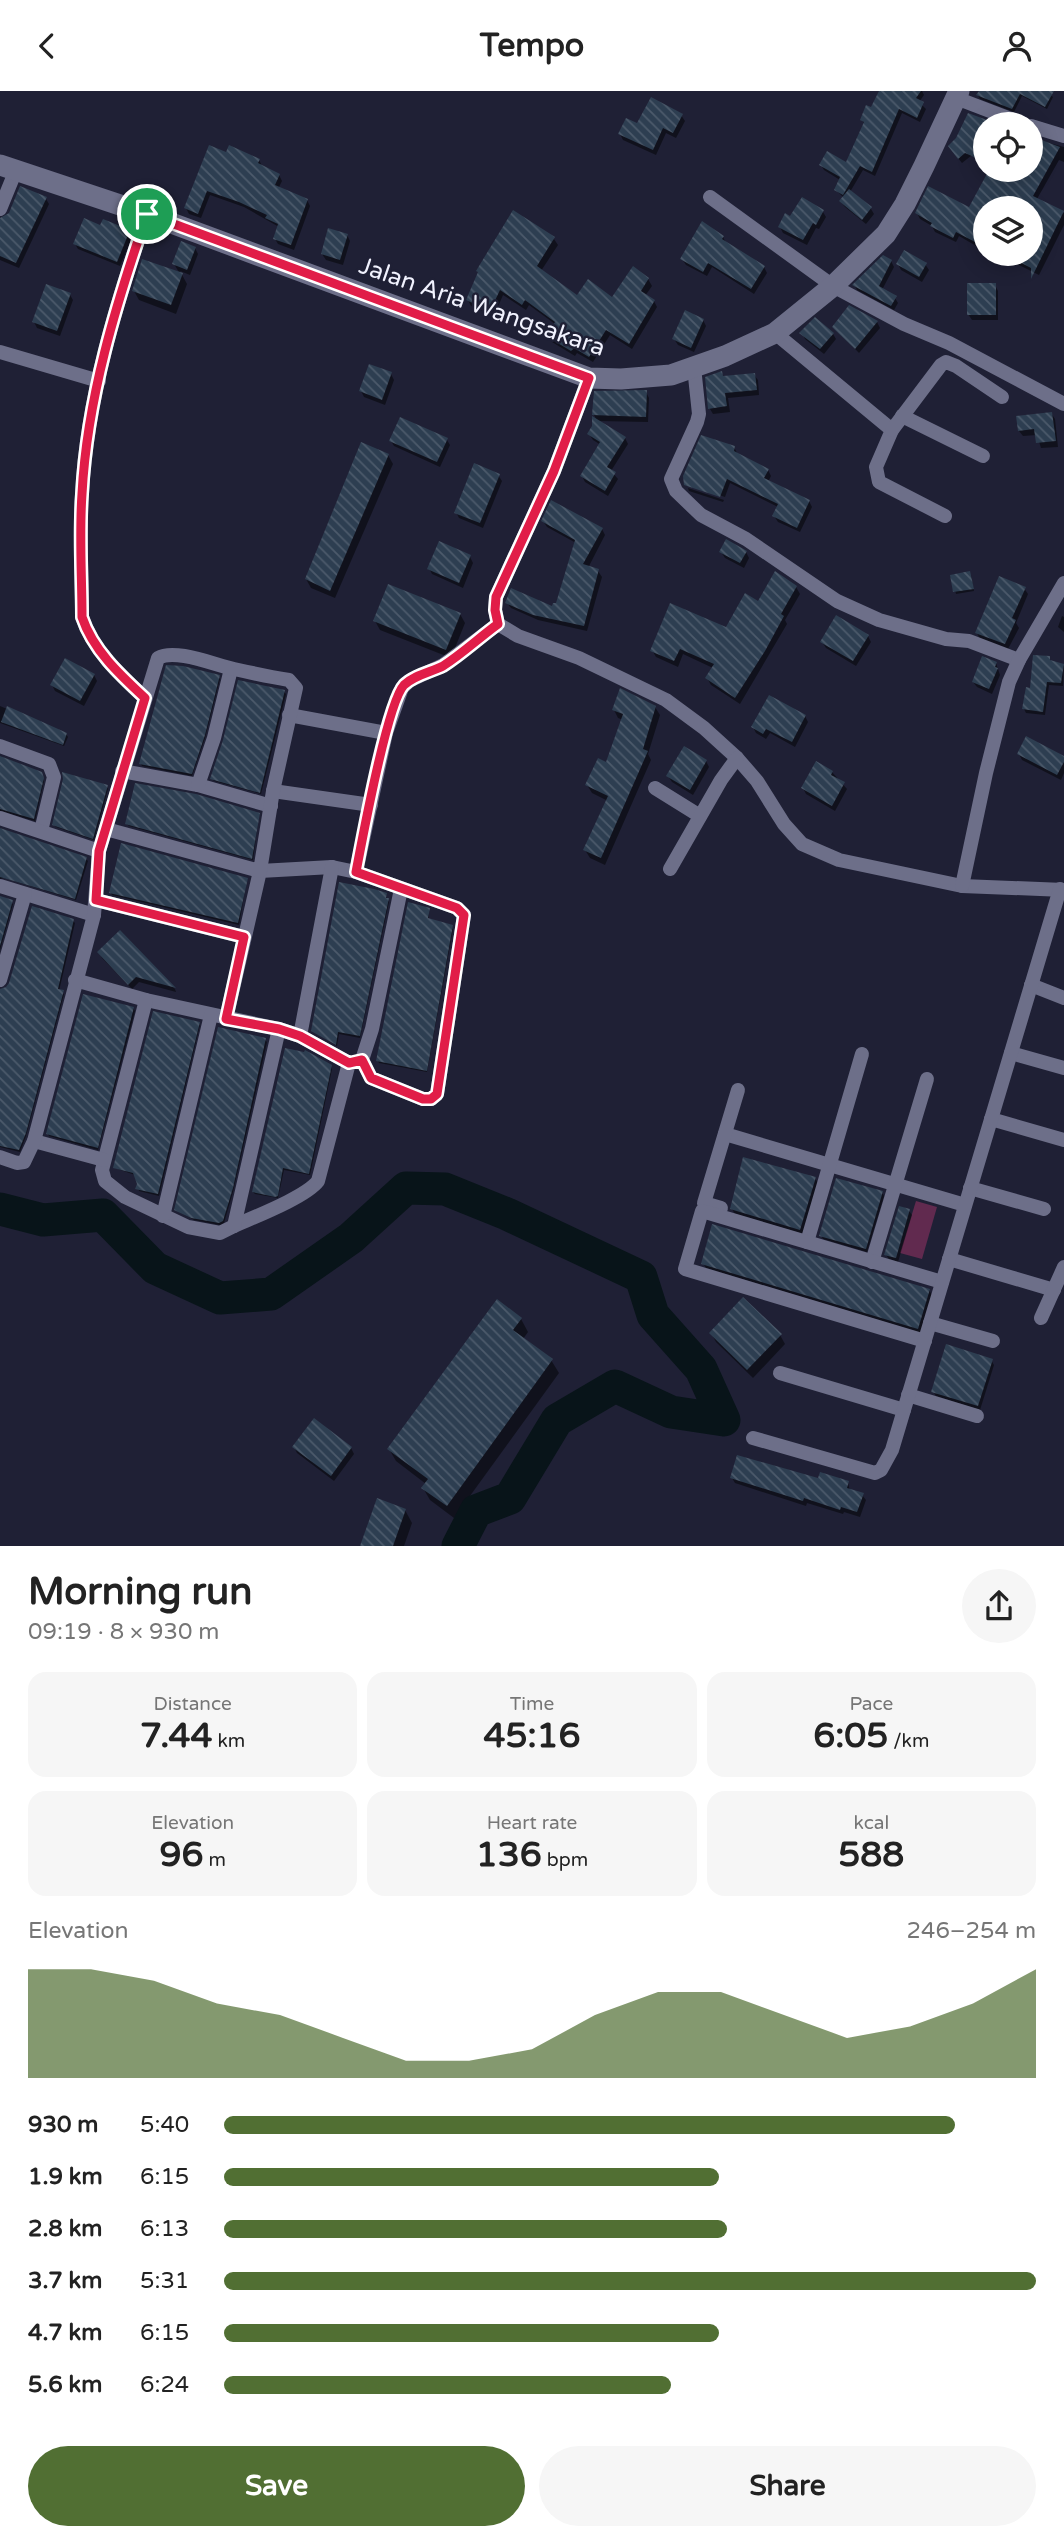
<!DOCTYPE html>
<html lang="en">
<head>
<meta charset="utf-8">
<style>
  :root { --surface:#fff; --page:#f6f6f6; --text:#222; --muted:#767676; --accent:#516f33 }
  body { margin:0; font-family:"Varela Round",sans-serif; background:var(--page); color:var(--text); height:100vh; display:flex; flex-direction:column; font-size:26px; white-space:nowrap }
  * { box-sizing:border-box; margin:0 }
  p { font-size:23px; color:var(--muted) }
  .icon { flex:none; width:38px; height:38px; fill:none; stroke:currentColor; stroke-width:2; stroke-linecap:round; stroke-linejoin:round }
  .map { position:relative; height:1455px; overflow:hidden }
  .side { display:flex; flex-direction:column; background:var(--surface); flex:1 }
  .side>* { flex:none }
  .tools { position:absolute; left:973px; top:21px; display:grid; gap:14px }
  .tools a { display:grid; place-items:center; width:70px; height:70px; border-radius:50%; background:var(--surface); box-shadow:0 4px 18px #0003; font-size:35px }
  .pin { position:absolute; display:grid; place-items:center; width:60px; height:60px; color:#fff; margin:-30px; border:4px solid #fff; border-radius:50%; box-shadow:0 2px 7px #0007 }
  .round { display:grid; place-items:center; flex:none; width:74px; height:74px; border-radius:37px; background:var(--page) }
  .headline { display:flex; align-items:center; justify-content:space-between; height:119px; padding:0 28px }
  h1 { font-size:38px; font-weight:800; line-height:52px }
  .stats { display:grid; grid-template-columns:repeat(3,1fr); gap:10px; height:119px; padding:7px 28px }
  .stats div { display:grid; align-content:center; border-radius:18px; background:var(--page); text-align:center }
  .stats b { font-size:35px; font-weight:800 }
  .stats small { font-size:19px; font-weight:400 }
  .stats p { font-size:19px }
  .chart { height:196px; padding:14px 28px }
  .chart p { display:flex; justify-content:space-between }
  .chart svg { width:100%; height:126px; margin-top:7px; fill:var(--accent); opacity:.7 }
  .action { display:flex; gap:14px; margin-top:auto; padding:14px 28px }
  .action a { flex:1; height:80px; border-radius:42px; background:var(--accent); color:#fff; font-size:28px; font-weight:800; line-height:80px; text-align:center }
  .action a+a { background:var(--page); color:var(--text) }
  ul { padding:0 28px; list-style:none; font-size:23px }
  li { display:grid; grid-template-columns:112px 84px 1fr; align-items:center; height:52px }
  li i { height:18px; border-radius:9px; background:var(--accent) }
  header { display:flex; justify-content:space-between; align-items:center; height:91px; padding:0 28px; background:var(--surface); font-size:32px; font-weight:800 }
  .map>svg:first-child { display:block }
  .garden { fill:#612a4f }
  .shadow { fill:#0007 }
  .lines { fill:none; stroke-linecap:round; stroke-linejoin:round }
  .river { stroke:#081419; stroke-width:33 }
  .building { fill:url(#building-back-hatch) }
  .street { stroke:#6d6f89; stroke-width:14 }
  .secondary { stroke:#6d6f89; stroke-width:21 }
  .route-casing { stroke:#fff; stroke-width:14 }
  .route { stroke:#e11d48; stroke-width:9 }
  .labels { text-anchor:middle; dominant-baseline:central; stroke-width:5; stroke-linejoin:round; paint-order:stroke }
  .street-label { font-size:24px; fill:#f1f2fe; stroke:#1f2035 }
</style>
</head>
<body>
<header><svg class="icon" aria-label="back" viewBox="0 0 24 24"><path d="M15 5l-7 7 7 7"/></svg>Tempo<svg class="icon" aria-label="person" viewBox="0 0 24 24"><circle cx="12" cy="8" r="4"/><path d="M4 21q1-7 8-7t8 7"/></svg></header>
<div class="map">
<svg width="1064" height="1455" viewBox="0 0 1064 1455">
  <defs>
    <pattern id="building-back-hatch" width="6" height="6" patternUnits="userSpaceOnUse" patternTransform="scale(1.75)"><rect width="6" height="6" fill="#2d3e51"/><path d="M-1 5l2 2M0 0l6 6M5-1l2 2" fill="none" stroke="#4c5a6b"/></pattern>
  </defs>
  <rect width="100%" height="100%" fill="#1f2035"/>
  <polygon class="garden" points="916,1110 937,1116 922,1168 900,1162"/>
  <g class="shadow">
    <polygon points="881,0 922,0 924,4 919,11 926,18 920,31 902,22 875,85 863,79 850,101 871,118 874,123 866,133 845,116 841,111 844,107 836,99 840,89 824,79 821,74 847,74 865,34 862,29 872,18"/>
    <polygon points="980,0 1045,0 1053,6 1047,18 1022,5 1014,21 980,8 978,4"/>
    <polygon points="681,24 685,30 676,47 666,42 656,64 623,49 620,43 638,35"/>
    <polygon points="969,24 994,33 985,33 985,66 976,61 962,72 953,61"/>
    <polygon points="1031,47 1064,56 1064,71 1059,69 1037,108 1064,122 1064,134 1039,184 1011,170 1008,164 1031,163 1031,117 985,117 985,142 978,156 959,145 956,151 935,141 932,135 920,128 917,122 970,118 991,79 1031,79"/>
    <polygon points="227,63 259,69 262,75 279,84 282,90 278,98 307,109 310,115 294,159 278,153 275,148 279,136 244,116 210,104 201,127 189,123 186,117"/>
    <polygon points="46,108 49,113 19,177 0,169 0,129"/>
    <polygon points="823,121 826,126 819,138 816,137 807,154 783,142 780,136 791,128"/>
    <polygon points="101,136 129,141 132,147 120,175 78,158 75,153"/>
    <polygon points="347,144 350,150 343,174 326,169 322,163"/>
    <polygon points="723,146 726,152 764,176 767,182 754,203 712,176 707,185 686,174 682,168"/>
    <polygon points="554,148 558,154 541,180 577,207 613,208 648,188 652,195 645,205 654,210 657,216 632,258 610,244 593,271 577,262 575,265 552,251 548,245 555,233 529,214 526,219 503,204 494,225 471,215 468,209"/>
    <polygon points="195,157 198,163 190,184 180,180 187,193 176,223 139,209 134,200 180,183 174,173"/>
    <polygon points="891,170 894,176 882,199 895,207 898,212 894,219 857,199 855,195"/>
    <polygon points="898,173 925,173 929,179 922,191 901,179"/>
    <polygon points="995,194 998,200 998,229 972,229 968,223"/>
    <polygon points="70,204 73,209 60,245 37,237 34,231"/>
    <polygon points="849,217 877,231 880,237 859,262 834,236"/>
    <polygon points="703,229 706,235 694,261 678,254 674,248"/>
    <polygon points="802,242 833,243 836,248 824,263 805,248"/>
    <polygon points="721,282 724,286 754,284 758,289 759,304 728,307 730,321 713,323 710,318"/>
    <polygon points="391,283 394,289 385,314 364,306 361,300"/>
    <polygon points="646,301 649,307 648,331 597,330 594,324"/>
    <polygon points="1051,322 1055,328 1058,356 1041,357 1037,344 1023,345 1019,340"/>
    <polygon points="589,343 625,347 628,353 611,380 618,388 608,405 585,391 582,385 601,354 593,349"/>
    <polygon points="447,349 450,354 440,376 394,355 391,350"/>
    <polygon points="734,356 737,362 768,379 771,385 768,391 809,410 812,416 800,441 778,431 774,425 778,416 730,392 725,406 685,393"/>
    <polygon points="388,364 393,373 335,507 311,497 306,488"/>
    <polygon points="498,384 502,390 483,437 459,427 456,421"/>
    <polygon points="688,397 724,409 723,411 689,400"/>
    <polygon points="543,430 602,438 605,444 588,477 598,480 602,486 587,540 538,529 511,517 507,512 553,517 557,515 576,452 547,436"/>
    <polygon points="721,461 746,461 749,467 744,477 725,467"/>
    <polygon points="470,466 473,472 463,497 432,483 429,477"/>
    <polygon points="971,484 974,500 956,503 952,485"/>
    <polygon points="796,496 800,503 785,529 787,533 740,613 711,594 707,587 713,577 683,563 678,576 656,566 652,559 727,538 758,512"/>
    <polygon points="1024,497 1028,503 1016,532 1019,537 1008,558 980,548 977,542"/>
    <polygon points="460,523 465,532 451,567 380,539 375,530"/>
    <polygon points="1062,525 1064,526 1064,541 1058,536"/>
    <polygon points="868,545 871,551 856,575 826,557 822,551"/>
    <polygon points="1049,567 1051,571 1064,575 1063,595 1049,594 1045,624 1026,622 1024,618 1032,599"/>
    <polygon points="996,572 1000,584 992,603 977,596 973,591"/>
    <polygon points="94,584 97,590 84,615 55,600 52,594"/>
    <polygon points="218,586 220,588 205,647 192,685 142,675 141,673"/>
    <polygon points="284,601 286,603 261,703 214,690 212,687"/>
    <polygon points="0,615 66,643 68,646 64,655 0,632"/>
    <polygon points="655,616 660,624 648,663 651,669 605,774 590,767 585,759 608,710 592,702 587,694 607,673 623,629 618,627 614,619"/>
    <polygon points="805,625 808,631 795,656 770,642 766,648 756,642 753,636"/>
    <polygon points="1019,663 1064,667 1064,682 1061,689 1022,669"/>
    <polygon points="0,665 40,682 44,690 35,730 0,720"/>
    <polygon points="706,670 709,676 693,704 672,691 668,685"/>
    <polygon points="832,681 847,698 835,720 806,703 803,697"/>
    <polygon points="107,696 108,698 94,749 56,736 54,734"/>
    <polygon points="259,723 253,769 129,735 127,733"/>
    <polygon points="0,737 86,768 88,770 76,809 4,787 0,788"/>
    <polygon points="247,788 239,834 112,804 111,802"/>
    <polygon points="385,804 389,811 360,947 339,943 337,955 313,940"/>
    <polygon points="0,806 13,813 0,859"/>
    <polygon points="428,819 429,829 453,838 427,981 379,972 378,970"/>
    <polygon points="73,830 75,832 59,900 64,903 26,1045 20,1061 0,1056 0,900 4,900"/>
    <polygon points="120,841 175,898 176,901 139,891 132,898 102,867 99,861"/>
    <polygon points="133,917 135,920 98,1059 49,1045 48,1043"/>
    <polygon points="198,932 200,934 159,1105 139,1100 135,1084 115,1077"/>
    <polygon points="265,949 267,951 233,1101 224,1132 220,1134 194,1129 176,1119"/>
    <polygon points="331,975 332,978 310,1084 284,1079 278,1107 255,1103 253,1101"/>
    <polygon points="815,1087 818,1092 803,1143 735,1123 732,1118"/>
    <polygon points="882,1101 884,1105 867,1161 823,1148 821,1144"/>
    <polygon points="909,1120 912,1124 898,1171 889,1168 886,1164"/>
    <polygon points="703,1172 929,1199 932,1204 921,1242 706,1177"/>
    <polygon points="521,1228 528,1241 523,1248 551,1269 559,1282 454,1427 430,1409 423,1397 426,1393 396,1370 389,1358"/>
    <polygon points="711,1242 780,1244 785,1253 753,1287 716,1251"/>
    <polygon points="991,1269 994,1274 980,1319 936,1305 933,1300"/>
    <polygon points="294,1356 351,1357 354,1363 334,1390 297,1362"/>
    <polygon points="732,1387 848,1392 850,1400 862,1404 866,1409 860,1426 844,1421 843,1423 807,1412 806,1415 735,1392"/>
    <polygon points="405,1419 412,1432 404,1455 362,1455"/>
  </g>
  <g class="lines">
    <polyline class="river" points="0,1118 43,1129 103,1124 155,1177 220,1207 271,1203 351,1147 406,1097 445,1098 507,1123 641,1186 653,1224 701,1278 724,1329 671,1321 615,1295 557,1329 510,1407 476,1420 458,1455"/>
  </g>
  <g class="building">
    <polygon points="879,0 921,0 916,7 924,11 917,27 899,18 872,81 860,75 843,104 834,99 840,86 819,74 827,60 846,71 864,31 860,29 866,14 871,16"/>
    <polygon points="979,0 1054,0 1045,16 1020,3 1012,18 976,4"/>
    <polygon points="651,6 683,23 673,42 663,37 653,59 618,43 626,27 637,32"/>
    <polygon points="968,22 998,33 985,33 985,71 965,62 958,68 948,55 956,47"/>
    <polygon points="1031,45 1060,56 1033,105 1064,120 1031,188 1031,177 1004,163 1031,163 1031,117 985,117 985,132 975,151 956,141 953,147 930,135 932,132 915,122 928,95 969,116 989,79 1031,79"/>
    <polygon points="209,54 226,61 229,54 260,68 258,72 280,83 275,94 308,108 291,154 273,148 278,133 265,127 267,124 239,111 207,100 198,123 184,117"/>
    <polygon points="20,95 47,106 16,172 0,165 0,127 9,122"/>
    <polygon points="849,98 872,116 862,129 839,110"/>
    <polygon points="802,106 824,119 816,134 813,132 803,149 778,136 785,122 790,125"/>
    <polygon points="513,119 555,146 537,175 577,204 588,188 612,206 633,175 649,187 641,200 655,209 629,253 606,239 589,266 574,257 571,260 546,245 555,231 525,209 522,214 500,199 490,220 466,209 478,181 476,180"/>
    <polygon points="84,127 100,134 103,128 130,139 117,171 73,153"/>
    <polygon points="702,130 724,145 722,148 765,175 751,198 708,172 703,181 680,168"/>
    <polygon points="328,137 348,143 340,169 321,163"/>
    <polygon points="181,150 196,156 187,179 172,173"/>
    <polygon points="904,159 927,172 919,186 896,173"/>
    <polygon points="883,164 892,169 879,195 897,205 891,215 852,194"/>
    <polygon points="142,168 183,182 171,214 132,200"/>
    <rect x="967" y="192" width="29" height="32"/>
    <polygon points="46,193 71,202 57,240 32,231"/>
    <polygon points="849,214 878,230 855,258 832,236"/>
    <polygon points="685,219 704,228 691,257 672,248"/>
    <polygon points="815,226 834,242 820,258 799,242"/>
    <polygon points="369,273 392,281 382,309 359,300"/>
    <polygon points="722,280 723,285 755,282 757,299 725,302 727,315 708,318 705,286"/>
    <polygon points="647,299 646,326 592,324 594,300"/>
    <polygon points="1052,321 1056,350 1036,352 1034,338 1018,340 1016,325"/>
    <polygon points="592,325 626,346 607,376 616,381 605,400 580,385 600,351 587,343 592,335"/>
    <polygon points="400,326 448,347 437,371 389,350"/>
    <polygon points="701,344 735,355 734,360 769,378 764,387 810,409 797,437 772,425 778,413 727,388 720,406 684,394 683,385"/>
    <polygon points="361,351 389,363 330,500 305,488"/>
    <polygon points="474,372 500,383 480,432 454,422"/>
    <polygon points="551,409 603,437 583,473 599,478 584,535 533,524 505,512 511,497 552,515 553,512 556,512 575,449 541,430"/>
    <polygon points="726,448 747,460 740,472 719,461"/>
    <polygon points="439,450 471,464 459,492 427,478"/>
    <polygon points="775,480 797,495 781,523 784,525 765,560 735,607 705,587 714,573 680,558 674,570 650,560 670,512 726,536 745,502 758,510"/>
    <polygon points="970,480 974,498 953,501 950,484"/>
    <polygon points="999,485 1026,496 1012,527 1016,529 1005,553 975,542"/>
    <polygon points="388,493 461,522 446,559 373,530"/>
    <polygon points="836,524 869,544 853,570 820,551"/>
    <polygon points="1033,564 1050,565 1050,569 1064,573 1061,592 1047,591 1043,621 1022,618 1026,596 1030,597"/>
    <polygon points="982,565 997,571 995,576 998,577 989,598 972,591"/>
    <polygon points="65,567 95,583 80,610 50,594"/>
    <polygon points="166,574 183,575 220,584 205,644 192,683 139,673"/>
    <polygon points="238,589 285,599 260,702 210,688 223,649"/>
    <polygon points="620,597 656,615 643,658 648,660 601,767 583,759 608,705 585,694 598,667 606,671 623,623 612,619"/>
    <polygon points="769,604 806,624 792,651 766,638 763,643 751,636"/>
    <polygon points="7,615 67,642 63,654 1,631"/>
    <polygon points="1026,645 1064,665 1064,671 1057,684 1017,663"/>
    <polygon points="684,655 707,669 690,699 666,685"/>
    <polygon points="0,665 42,681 44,687 34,728 0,718"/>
    <polygon points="816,670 833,680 831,684 845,691 832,715 801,697"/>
    <polygon points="62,681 108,694 93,748 52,734 63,688"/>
    <polygon points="135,692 196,703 260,722 252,768 125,733"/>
    <polygon points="0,737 87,766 75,808 0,786"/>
    <polygon points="121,752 248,787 238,832 109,802"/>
    <polygon points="339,791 374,798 387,802 386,807 389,807 360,945 338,941 336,954 311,940"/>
    <polygon points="0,805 13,809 0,855"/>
    <polygon points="408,811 430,817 428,827 453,834 427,980 376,970"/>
    <polygon points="32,815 74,828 58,898 64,899 26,1042 19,1059 0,1055 0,898 6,896 9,892"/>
    <polygon points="120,839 176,897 136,886 128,894 97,861"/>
    <polygon points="83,903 134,916 98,1057 46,1043"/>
    <polygon points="153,920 200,931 158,1103 135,1098 137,1093 133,1082 113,1077"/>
    <polygon points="218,936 266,947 233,1097 223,1130 219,1132 191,1127 174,1119"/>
    <polygon points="285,957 304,961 305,959 332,974 309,1083 283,1077 278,1105 275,1106 252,1101"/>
    <polygon points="743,1066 816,1086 800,1139 730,1118"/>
    <polygon points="836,1087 883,1100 866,1158 819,1145"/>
    <polygon points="899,1115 910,1118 896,1167 884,1164"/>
    <polygon points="712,1133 930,1198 918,1238 701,1173"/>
    <polygon points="743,1206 782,1243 747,1279 709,1242"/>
    <polygon points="497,1208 522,1227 513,1239 553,1268 447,1415 421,1397 428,1388 387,1358"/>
    <polygon points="946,1253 993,1268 978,1315 931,1301"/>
    <polygon points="314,1327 352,1356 331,1385 292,1356"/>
    <polygon points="737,1364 818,1387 820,1381 849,1390 847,1397 864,1402 857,1421 841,1416 840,1419 804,1407 803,1410 730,1387"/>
    <polygon points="377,1407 406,1418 393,1455 360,1455"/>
  </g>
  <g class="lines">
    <g class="street">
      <polyline points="956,7 1024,33"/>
      <polyline points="1031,35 1064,45"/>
      <polyline points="710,106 833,195 904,233 949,252 1064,313"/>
      <polyline points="0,118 16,79"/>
      <polyline points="775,242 892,339 876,376 879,391 945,425"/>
      <polyline points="0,261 99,290"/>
      <polyline points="694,276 699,323 697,331 671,388 676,400 701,424 746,448 837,510 879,529 946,548 969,550 1019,569"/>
      <polyline points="589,287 554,380 496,506 495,519 498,533 518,545 579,567 666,609 704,637 737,667 757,690 784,733 802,753 839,769 962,795 1064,799"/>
      <polyline points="902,325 983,365"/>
      <polyline points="892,339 941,274 946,271 956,275 1002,306"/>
      <path d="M145 607C119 583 93 559 82 526 82 485 79 443 82 403 87 307 116 213 147 123"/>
      <polyline points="289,624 386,642"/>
      <polyline points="0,655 49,673 54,686 41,740"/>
      <polyline points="122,680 198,694 271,715"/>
      <polyline points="198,694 214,647 231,578"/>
      <polyline points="655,697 700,725"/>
      <polyline points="273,700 371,714"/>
      <polyline points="0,727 99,760"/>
      <polyline points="670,778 721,689 737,667"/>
      <polyline points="0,795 94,824"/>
      <polyline points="962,795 986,682 1009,591 1019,569 1064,492"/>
      <polyline points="401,798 372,938 362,969 371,987 423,1008 431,1008 437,1003 464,824 457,817 356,781 386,642 402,597 409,590 443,574 498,533"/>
      <polyline points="96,809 244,846"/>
      <polyline points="0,889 25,803"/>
      <path d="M75 889 146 909 279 938 300 945 349 972 318 1090C306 1106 254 1126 234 1135"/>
      <polyline points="1031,894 1064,907"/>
      <polyline points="146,909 102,1079 105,1090 125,1106 188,1136 220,1142 234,1135 279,938"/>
      <polyline points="226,928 260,780 332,776 356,781"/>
      <polyline points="300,945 332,776"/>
      <polyline points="1011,962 1064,977"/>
      <polyline points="991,1028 1064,1049"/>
      <polyline points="725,1043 965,1114"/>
      <polyline points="34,1050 104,1069"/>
      <path d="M0 1066 17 1072 24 1071 34 1050 94 824 99 760 158 567C175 557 215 574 234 578 252 582 271 586 289 589L296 597 273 700 260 780 106 738"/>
      <polyline points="970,1097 1044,1118"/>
      <polyline points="721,1117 704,1112 738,999"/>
      <polyline points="163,1125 211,924"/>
      <polyline points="807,1151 862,963"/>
      <polyline points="949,1168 1054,1199"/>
      <polyline points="872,1171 927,988"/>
      <polyline points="1041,1227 1064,1176"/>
      <polyline points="930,1232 993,1250"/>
      <polyline points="925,1250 685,1178 702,1120 942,1191"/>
      <polyline points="780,1282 904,1319"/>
      <polyline points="908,1304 977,1325"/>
      <polyline points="753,1347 875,1382 881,1379 892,1359 1060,798"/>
    </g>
    <polyline class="secondary" points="0,74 147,123 589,287 621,288 671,284 725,265 775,242 833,195 886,143 905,113 924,75 959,0"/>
  </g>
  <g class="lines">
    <g class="route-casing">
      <path id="route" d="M147 123 589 287 554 380 496 506 495 519 498 533C480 546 462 563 443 575 431 581 414 584 404 594 387 612 362 750 356 781L457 817 464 824 437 1003 431 1008H423L371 987 362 969 349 972 300 945 279 938 226 928 244 846 96 809 99 760 145 607C119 583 93 559 82 526 82 485 79 444 82 403 87 307 116 213 147 123Z"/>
    </g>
    <use href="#route" class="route"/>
  </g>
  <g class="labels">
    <g class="street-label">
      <text transform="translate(482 216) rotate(19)">Jalan Aria Wangsakara</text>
    </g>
  </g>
</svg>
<div class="tools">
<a><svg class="icon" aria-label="locate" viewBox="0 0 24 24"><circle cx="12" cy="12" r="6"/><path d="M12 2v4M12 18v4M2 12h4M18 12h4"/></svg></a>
<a><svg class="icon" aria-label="layers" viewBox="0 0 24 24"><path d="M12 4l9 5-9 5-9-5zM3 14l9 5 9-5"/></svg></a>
</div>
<div class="pin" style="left:147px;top:123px;background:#1e9e55"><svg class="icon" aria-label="arrive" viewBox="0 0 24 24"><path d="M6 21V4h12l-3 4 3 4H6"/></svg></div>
</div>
<section class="side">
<div class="headline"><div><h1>Morning run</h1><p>09:19 · 8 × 930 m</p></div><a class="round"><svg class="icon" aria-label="share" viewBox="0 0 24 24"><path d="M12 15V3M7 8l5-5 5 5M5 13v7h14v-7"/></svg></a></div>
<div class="stats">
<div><p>Distance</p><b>7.44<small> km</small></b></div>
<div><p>Time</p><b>45:16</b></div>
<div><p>Pace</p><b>6:05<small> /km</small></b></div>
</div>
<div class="stats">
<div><p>Elevation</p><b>96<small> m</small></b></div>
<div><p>Heart rate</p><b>136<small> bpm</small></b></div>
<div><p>kcal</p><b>588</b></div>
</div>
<div class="chart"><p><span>Elevation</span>246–254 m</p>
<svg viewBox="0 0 160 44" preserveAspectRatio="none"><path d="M0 44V6L10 6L20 10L30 18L40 22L50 30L60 38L70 38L80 34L90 22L100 14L110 14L120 22L130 30L140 26L150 18L160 6V44z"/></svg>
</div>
<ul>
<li><b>930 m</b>5:40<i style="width:90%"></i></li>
<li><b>1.9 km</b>6:15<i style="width:61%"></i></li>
<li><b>2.8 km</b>6:13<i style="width:62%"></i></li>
<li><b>3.7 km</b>5:31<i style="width:100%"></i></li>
<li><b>4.7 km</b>6:15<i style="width:61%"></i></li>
<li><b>5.6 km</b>6:24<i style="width:55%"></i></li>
</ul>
<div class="action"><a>Save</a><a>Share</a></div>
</section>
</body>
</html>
